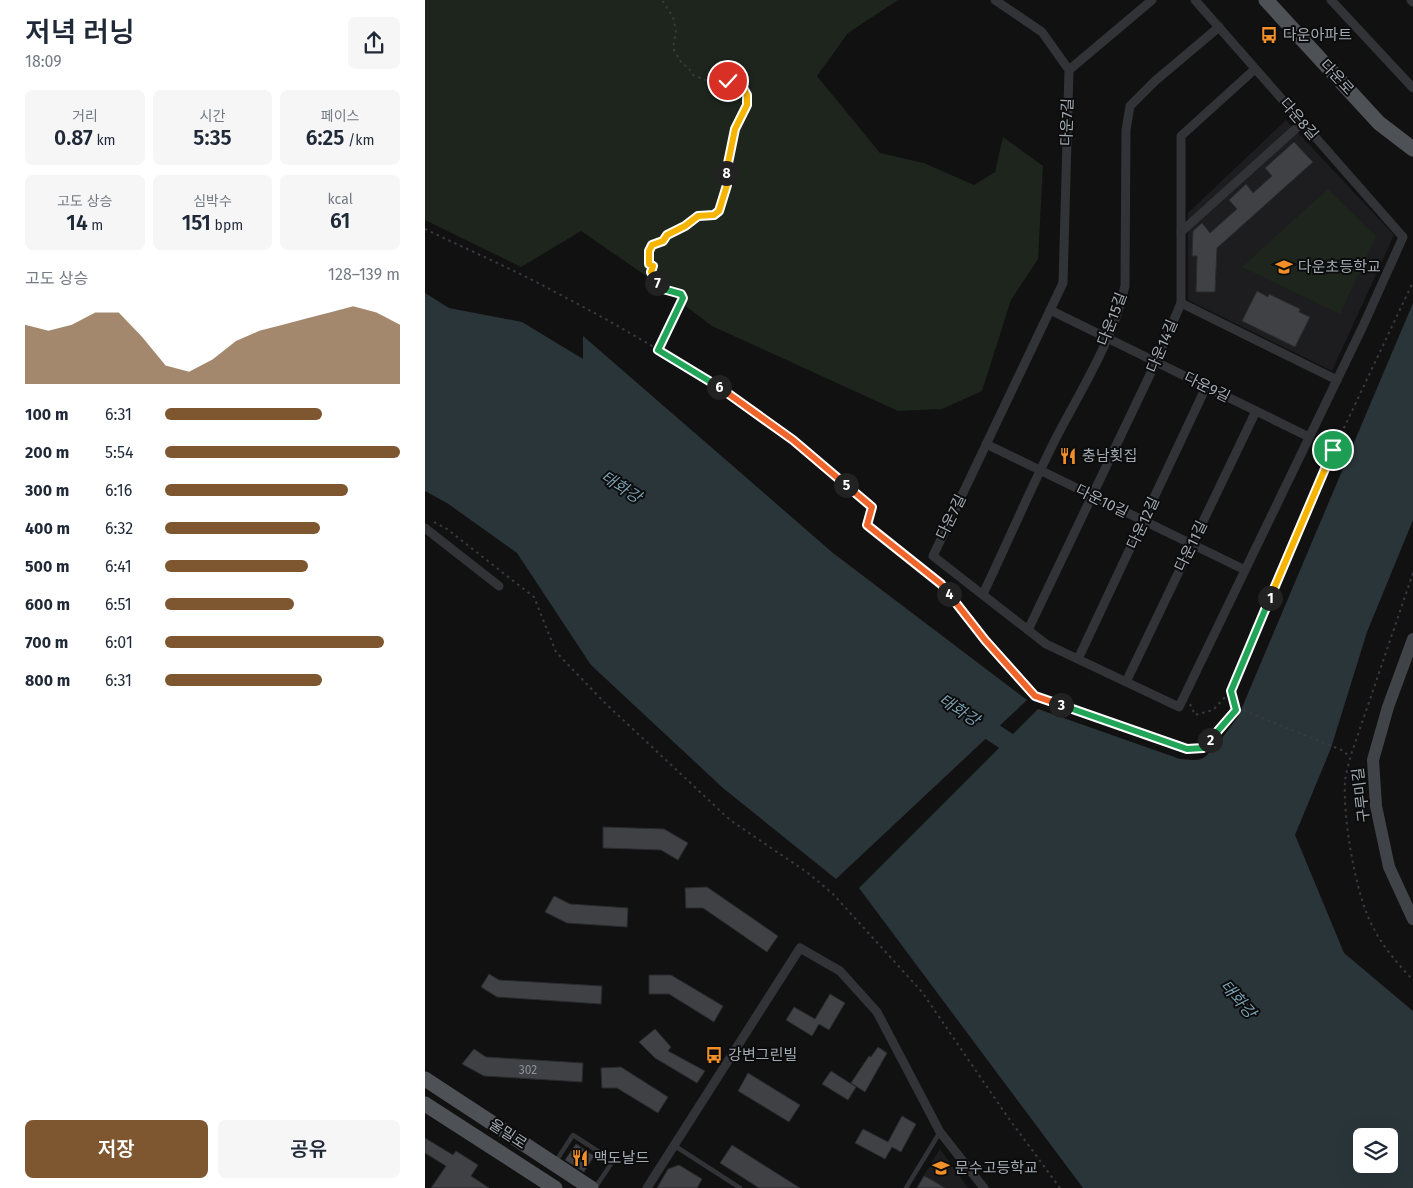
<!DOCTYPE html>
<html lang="ko">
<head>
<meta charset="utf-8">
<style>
  :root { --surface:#fff; --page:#f6f6f7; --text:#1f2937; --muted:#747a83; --accent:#7e5731 }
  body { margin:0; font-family:"Fira Sans","Noto Sans KR",sans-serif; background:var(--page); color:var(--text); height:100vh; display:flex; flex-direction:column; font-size:19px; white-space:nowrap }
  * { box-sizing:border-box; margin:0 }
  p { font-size:16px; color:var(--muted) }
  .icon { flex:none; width:28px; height:28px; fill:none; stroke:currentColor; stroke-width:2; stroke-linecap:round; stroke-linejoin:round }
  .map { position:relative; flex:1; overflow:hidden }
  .details { display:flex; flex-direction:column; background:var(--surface); width:425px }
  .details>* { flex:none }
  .buttons { position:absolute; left:928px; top:1128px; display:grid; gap:10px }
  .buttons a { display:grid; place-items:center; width:45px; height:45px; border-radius:8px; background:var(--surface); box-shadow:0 5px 20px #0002; font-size:25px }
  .pin { position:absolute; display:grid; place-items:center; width:42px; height:42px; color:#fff; margin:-21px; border:2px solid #fff; border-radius:50%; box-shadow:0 1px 5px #0007 }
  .km { position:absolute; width:25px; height:25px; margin:-12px; border-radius:50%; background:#222; color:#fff; font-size:14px; line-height:25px; text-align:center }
  .round { display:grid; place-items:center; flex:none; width:52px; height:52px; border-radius:8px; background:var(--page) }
  .summary { display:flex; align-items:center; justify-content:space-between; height:85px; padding:0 25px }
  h1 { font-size:28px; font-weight:600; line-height:38px }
  .metrics { display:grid; grid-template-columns:repeat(3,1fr); gap:8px; height:85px; padding:5px 25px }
  .metrics div { display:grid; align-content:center; border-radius:8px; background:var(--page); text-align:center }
  .metrics b { font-size:21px; font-weight:600 }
  .metrics small { font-size:14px; font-weight:400 }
  .metrics p { font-size:14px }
  .chart { height:140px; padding:10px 25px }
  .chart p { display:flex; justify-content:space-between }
  .chart svg { width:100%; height:90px; margin-top:5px; fill:var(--accent); opacity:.7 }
  .primary-button { display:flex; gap:10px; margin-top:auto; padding:10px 25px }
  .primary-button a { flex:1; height:58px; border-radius:8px; background:var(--accent); color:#fff; font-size:20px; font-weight:600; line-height:58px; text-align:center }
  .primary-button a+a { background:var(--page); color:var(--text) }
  ul { padding:0 25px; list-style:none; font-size:16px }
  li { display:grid; grid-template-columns:80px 60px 1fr; align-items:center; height:38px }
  li i { height:12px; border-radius:6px; background:var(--accent) }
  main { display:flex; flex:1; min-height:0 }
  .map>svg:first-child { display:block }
  .built { fill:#1d1d1f }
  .green { fill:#1d251d }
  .water { fill:#2a353a; fill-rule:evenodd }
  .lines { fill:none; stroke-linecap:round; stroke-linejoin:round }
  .river { stroke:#2a353a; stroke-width:19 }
  .building { fill:#3f4145; stroke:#2a2b2e }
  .path { stroke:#383a3e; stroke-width:2; stroke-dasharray:2.5 4; stroke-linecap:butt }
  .lane { stroke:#323337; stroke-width:4.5 }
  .street { stroke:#323337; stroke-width:9 }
  .secondary { stroke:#404347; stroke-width:12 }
  .primary { stroke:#4e5156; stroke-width:15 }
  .split-1-casing { stroke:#fff; stroke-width:10 }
  .split-2-casing { stroke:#fff; stroke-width:10 }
  .split-3-casing { stroke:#fff; stroke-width:10 }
  .split-4-casing { stroke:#fff; stroke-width:10 }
  .split-5-casing { stroke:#fff; stroke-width:10 }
  .split-6-casing { stroke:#fff; stroke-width:10 }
  .split-7-casing { stroke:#fff; stroke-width:10 }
  .split-8-casing { stroke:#fff; stroke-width:10 }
  .split-9-casing { stroke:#fff; stroke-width:10 }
  .split-1 { stroke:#f5b400; stroke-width:6 }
  .split-2 { stroke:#22a559; stroke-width:6 }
  .split-3 { stroke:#22a559; stroke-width:6 }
  .split-4 { stroke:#f0652b; stroke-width:6 }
  .split-5 { stroke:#f0652b; stroke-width:6 }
  .split-6 { stroke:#f0652b; stroke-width:6 }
  .split-7 { stroke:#22a559; stroke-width:6 }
  .split-8 { stroke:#f5b400; stroke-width:6 }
  .split-9 { stroke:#f5b400; stroke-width:6 }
  .labels { text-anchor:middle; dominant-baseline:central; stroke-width:4; stroke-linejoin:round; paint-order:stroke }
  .number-label { font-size:12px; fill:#899098 }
  .poi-label { font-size:15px; fill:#a2aab3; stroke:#0c0c0d; text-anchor:start }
  .street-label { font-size:15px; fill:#a2aab3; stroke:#0c0c0d }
  .water-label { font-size:16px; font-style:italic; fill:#789eaf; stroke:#0c0c0d }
</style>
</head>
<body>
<main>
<section class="details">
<div class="summary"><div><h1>저녁 러닝</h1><p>18:09</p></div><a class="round"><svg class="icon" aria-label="share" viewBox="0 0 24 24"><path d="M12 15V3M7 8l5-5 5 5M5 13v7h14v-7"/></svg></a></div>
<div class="metrics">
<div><p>거리</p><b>0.87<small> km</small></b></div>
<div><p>시간</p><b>5:35</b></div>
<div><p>페이스</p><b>6:25<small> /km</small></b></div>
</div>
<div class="metrics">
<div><p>고도 상승</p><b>14<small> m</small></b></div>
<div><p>심박수</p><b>151<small> bpm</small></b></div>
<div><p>kcal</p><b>61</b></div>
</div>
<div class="chart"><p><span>고도 상승</span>128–139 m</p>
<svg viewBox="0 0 160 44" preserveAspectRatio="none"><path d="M0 44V15L10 18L20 15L30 9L40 9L50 21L60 35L70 38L80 32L90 23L100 18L110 15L120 12L130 9L140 6L150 9L160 15V44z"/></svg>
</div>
<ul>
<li><b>100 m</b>6:31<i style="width:67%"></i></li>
<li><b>200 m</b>5:54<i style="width:100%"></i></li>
<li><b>300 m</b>6:16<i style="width:78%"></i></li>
<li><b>400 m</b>6:32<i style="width:66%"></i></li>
<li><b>500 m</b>6:41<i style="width:61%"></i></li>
<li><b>600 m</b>6:51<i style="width:55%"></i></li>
<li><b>700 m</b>6:01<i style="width:93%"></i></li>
<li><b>800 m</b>6:31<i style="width:67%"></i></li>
</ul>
<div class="primary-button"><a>저장</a><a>공유</a></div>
</section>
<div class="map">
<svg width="988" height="1188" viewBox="0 0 988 1188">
  <rect width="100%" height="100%" fill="#111112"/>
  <g class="built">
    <polygon points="861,120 969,235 907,371 763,300 763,213"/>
    <polygon points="515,1149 543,1188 491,1188"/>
  </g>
  <g class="green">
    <polygon points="0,0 473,0 423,33 392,76 455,153 499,163 549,185 570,172 578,137 618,166 613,259 586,300 557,391 517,409 473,411 287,326 217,273 156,231 96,267 0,220"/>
    <polygon points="903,189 951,236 915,314 817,267"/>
  </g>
  <g class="water">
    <polygon points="0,293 24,308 97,322 158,359 158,336 408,553 602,700 411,879 298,788 166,665 92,553 22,503 0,491"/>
    <path d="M988 303V520L942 632 906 748 870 835 919 953 988 1011V1188H658L434 888 613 709 755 759C761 759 770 761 776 759 784 757 806 726 813 717ZM964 1136V1164H936V1136Z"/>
  </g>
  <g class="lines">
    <polyline class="river" points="548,719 602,755"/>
  </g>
  <g class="building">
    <polygon points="869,142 888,162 792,248 790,292 771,292 772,256 767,256 768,231 777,223 785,233 812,209 804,200 821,184 828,193 847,176 840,168"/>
    <polygon points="832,291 843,297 844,294 875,309 874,312 885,317 870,347 817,321"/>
    <polygon points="178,827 239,829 263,843 253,860 236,850 178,848"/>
    <polygon points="282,887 353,936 342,952 278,908 261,908 260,888"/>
    <polygon points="129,896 145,904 203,908 202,927 142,923 120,912"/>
    <polygon points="64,974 74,980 177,986 176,1004 72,997 56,987"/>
    <polygon points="224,975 246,975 298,1006 289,1022 244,994 224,994"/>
    <polygon points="405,994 420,1003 404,1030 394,1024 387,1036 361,1020 369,1007 390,1019"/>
    <polygon points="230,1029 246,1047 243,1051 280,1071 272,1083 230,1058 214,1042"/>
    <polygon points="453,1047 462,1053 440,1092 426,1083 444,1056 446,1057"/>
    <polygon points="49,1049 61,1057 158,1063 157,1082 59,1076 37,1064"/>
    <polygon points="196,1067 243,1097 233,1113 192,1088 177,1088 176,1068"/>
    <polygon points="406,1071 431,1087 423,1100 397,1084"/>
    <polygon points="323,1073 375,1105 364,1122 313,1091"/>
    <polygon points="477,1116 491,1124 476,1152 467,1147 460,1159 430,1143 438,1129 463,1142"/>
    <polygon points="0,1138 28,1155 31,1151 53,1165 46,1176 64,1188 6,1188 21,1166 0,1153"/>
    <polygon points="151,1144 169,1156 159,1172 140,1160"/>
    <polygon points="307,1145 375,1188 334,1188 295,1163"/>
    <polygon points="254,1165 277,1179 272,1188 232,1188 243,1169"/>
    <polygon points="499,1176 507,1180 520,1188 492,1188"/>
  </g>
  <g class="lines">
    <g class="path">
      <path d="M0 229C43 250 88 269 130 292 246 352 349 420 447 507L442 525 516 584 560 640 610 696 762 749 778 748 811 710"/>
      <polyline points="233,350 258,298 257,294 238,289 226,272 228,266 224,263 224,251 227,245 238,241 242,235 260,226 273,216 289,215 293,211 302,185 301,171 310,129 322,105 322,95 318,88 307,82 286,82 268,75 263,67 257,64 248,48 251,32 248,17 237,0"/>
      <polyline points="9,522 22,529 109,597 131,652 179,702 305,820 383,873 408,894 497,992 582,1116 635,1188"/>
      <path d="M988 573 926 755C924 763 921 773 920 781 918 817 929 882 942 914 952 940 970 961 988 980"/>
      <polyline points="806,691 908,451 988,282"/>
      <polyline points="765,704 770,715 788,710 806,691 811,710 815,709 919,751 924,757"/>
    </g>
    <g class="lane">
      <polyline points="250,1146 315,1188"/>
      <polyline points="131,1161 148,1135 188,1161 170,1188"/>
      <polyline points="481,1188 515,1132"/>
    </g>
    <g class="street">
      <polyline points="570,0 617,32 644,70 638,283 508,556 621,644 754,707 938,326 978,237 770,0"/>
      <polyline points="906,0 988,88"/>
      <polyline points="986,0 988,2"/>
      <polyline points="644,70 727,0"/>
      <polyline points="756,232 877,123"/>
      <polyline points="756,303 912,380"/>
      <polyline points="625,310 884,437"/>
      <polyline points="561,444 820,570"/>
      <polyline points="0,528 74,586"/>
      <path d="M558 594C582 544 604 492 629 442 654 393 689 339 700 286L701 130 705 106 730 81 794 27"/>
      <polyline points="603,630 731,362 756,303 756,136 830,69"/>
      <polyline points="653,659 781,387"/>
      <polyline points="701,682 831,411"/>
      <polyline points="222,1188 375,948 415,971 452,1012 515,1132 559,1188"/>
    </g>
    <polyline class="secondary" points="988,639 963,707 948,760 951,806 964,867 988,919"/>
    <g class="primary">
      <polyline points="841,0 954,123 988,149"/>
      <polyline points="0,1079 166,1188"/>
      <polyline points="0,1104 130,1188"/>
    </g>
  </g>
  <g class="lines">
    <g class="split-1-casing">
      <polyline id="split-1" points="845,598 908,450"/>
    </g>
    <g class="split-2-casing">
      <polyline id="split-2" points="785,740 811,710 806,691 845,598"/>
    </g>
    <g class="split-3-casing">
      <polyline id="split-3" points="636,705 762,749 778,748 785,740"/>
    </g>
    <g class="split-4-casing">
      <polyline id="split-4" points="524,594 560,640 610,696 636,705"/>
    </g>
    <g class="split-5-casing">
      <polyline id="split-5" points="421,485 447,507 442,525 516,584 524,594"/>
    </g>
    <g class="split-6-casing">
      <polyline id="split-6" points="294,387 368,440 421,485"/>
    </g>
    <g class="split-7-casing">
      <polyline id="split-7" points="232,283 238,289 256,294 258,298 233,350 294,387"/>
    </g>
    <g class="split-8-casing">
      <polyline id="split-8" points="232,283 226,272 228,266 224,264 224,251 227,245 238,241 242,235 260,226 273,216 289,215 294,211 302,185 301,173"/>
    </g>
    <g class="split-9-casing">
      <polyline id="split-9" points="301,173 310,129 322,105 322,95 318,88 303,81"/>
    </g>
    <use href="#split-1" class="split-1"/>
    <use href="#split-2" class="split-2"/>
    <use href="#split-3" class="split-3"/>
    <use href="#split-4" class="split-4"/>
    <use href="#split-5" class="split-5"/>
    <use href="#split-6" class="split-6"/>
    <use href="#split-7" class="split-7"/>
    <use href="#split-8" class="split-8"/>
    <use href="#split-9" class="split-9"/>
  </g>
  <defs>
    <g id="bus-bare" transform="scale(1.35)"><path d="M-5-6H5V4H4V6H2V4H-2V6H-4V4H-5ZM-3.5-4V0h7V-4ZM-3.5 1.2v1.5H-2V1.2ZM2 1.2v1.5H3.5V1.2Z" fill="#f28f29" stroke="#0c0c0d" stroke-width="2.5" paint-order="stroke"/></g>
    <g id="school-bare" transform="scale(1.35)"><path d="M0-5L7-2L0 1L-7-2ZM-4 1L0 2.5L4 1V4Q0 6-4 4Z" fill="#f28f29" stroke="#0c0c0d" stroke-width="2.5" paint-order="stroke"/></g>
    <g id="restaurant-bare" transform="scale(1.35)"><path d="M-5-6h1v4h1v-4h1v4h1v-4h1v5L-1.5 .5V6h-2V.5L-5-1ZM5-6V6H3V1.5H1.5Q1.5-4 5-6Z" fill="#f28f29" stroke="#0c0c0d" stroke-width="2.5" paint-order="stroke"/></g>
  </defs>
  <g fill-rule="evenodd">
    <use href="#bus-bare" x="844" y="35"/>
    <use href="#school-bare" x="859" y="267"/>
    <use href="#restaurant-bare" x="643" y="456"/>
    <use href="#bus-bare" x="289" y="1055"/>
    <use href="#restaurant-bare" x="155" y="1158"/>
    <use href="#school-bare" x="516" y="1168"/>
  </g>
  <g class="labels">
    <g class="number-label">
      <text x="103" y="1070">302</text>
    </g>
    <g class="poi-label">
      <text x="858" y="35">다운아파트</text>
      <text x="873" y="267">다운초등학교</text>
      <text x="657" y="456">충남횟집</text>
      <text x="303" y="1055">강변그린빌</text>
      <text x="169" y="1158">맥도날드</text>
      <text x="530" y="1168">문수고등학교</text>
    </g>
    <g class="street-label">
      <text transform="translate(912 77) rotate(47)">다운로</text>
      <text transform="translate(874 119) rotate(49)">다운8길</text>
      <text transform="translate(642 122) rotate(-88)">다운7길</text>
      <text transform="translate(687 319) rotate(-69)">다운15길</text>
      <text transform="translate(737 346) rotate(-67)">다운14길</text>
      <text transform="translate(782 387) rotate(26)">다운9길</text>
      <text transform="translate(677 501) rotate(26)">다운10길</text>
      <text transform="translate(526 517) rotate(-64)">다운7길</text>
      <text transform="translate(718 523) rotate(-65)">다운12길</text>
      <text transform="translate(766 546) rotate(-64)">다운11길</text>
      <text transform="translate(936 795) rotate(-97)">구루미길</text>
      <text transform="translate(83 1134) rotate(33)">울밀로</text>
    </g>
    <g class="water-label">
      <text transform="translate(196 487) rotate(33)">태화강</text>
      <text transform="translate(534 710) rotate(33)">태화강</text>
      <text transform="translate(813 999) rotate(49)">태화강</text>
    </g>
  </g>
</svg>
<div class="buttons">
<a><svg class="icon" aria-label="layers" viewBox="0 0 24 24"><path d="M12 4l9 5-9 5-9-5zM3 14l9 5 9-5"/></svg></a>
</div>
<div class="pin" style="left:908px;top:450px;background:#1e9e55"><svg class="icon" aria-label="arrive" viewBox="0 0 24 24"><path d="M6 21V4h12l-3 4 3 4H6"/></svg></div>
<div class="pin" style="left:303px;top:81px;background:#d93025"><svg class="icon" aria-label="check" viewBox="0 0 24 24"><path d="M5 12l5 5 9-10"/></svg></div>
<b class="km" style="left:845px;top:598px">1</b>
<b class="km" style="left:785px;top:740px">2</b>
<b class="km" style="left:636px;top:705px">3</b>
<b class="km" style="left:524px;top:594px">4</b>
<b class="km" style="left:421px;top:485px">5</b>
<b class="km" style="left:294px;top:387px">6</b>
<b class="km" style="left:232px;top:283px">7</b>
<b class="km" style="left:301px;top:173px">8</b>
</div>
</main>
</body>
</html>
